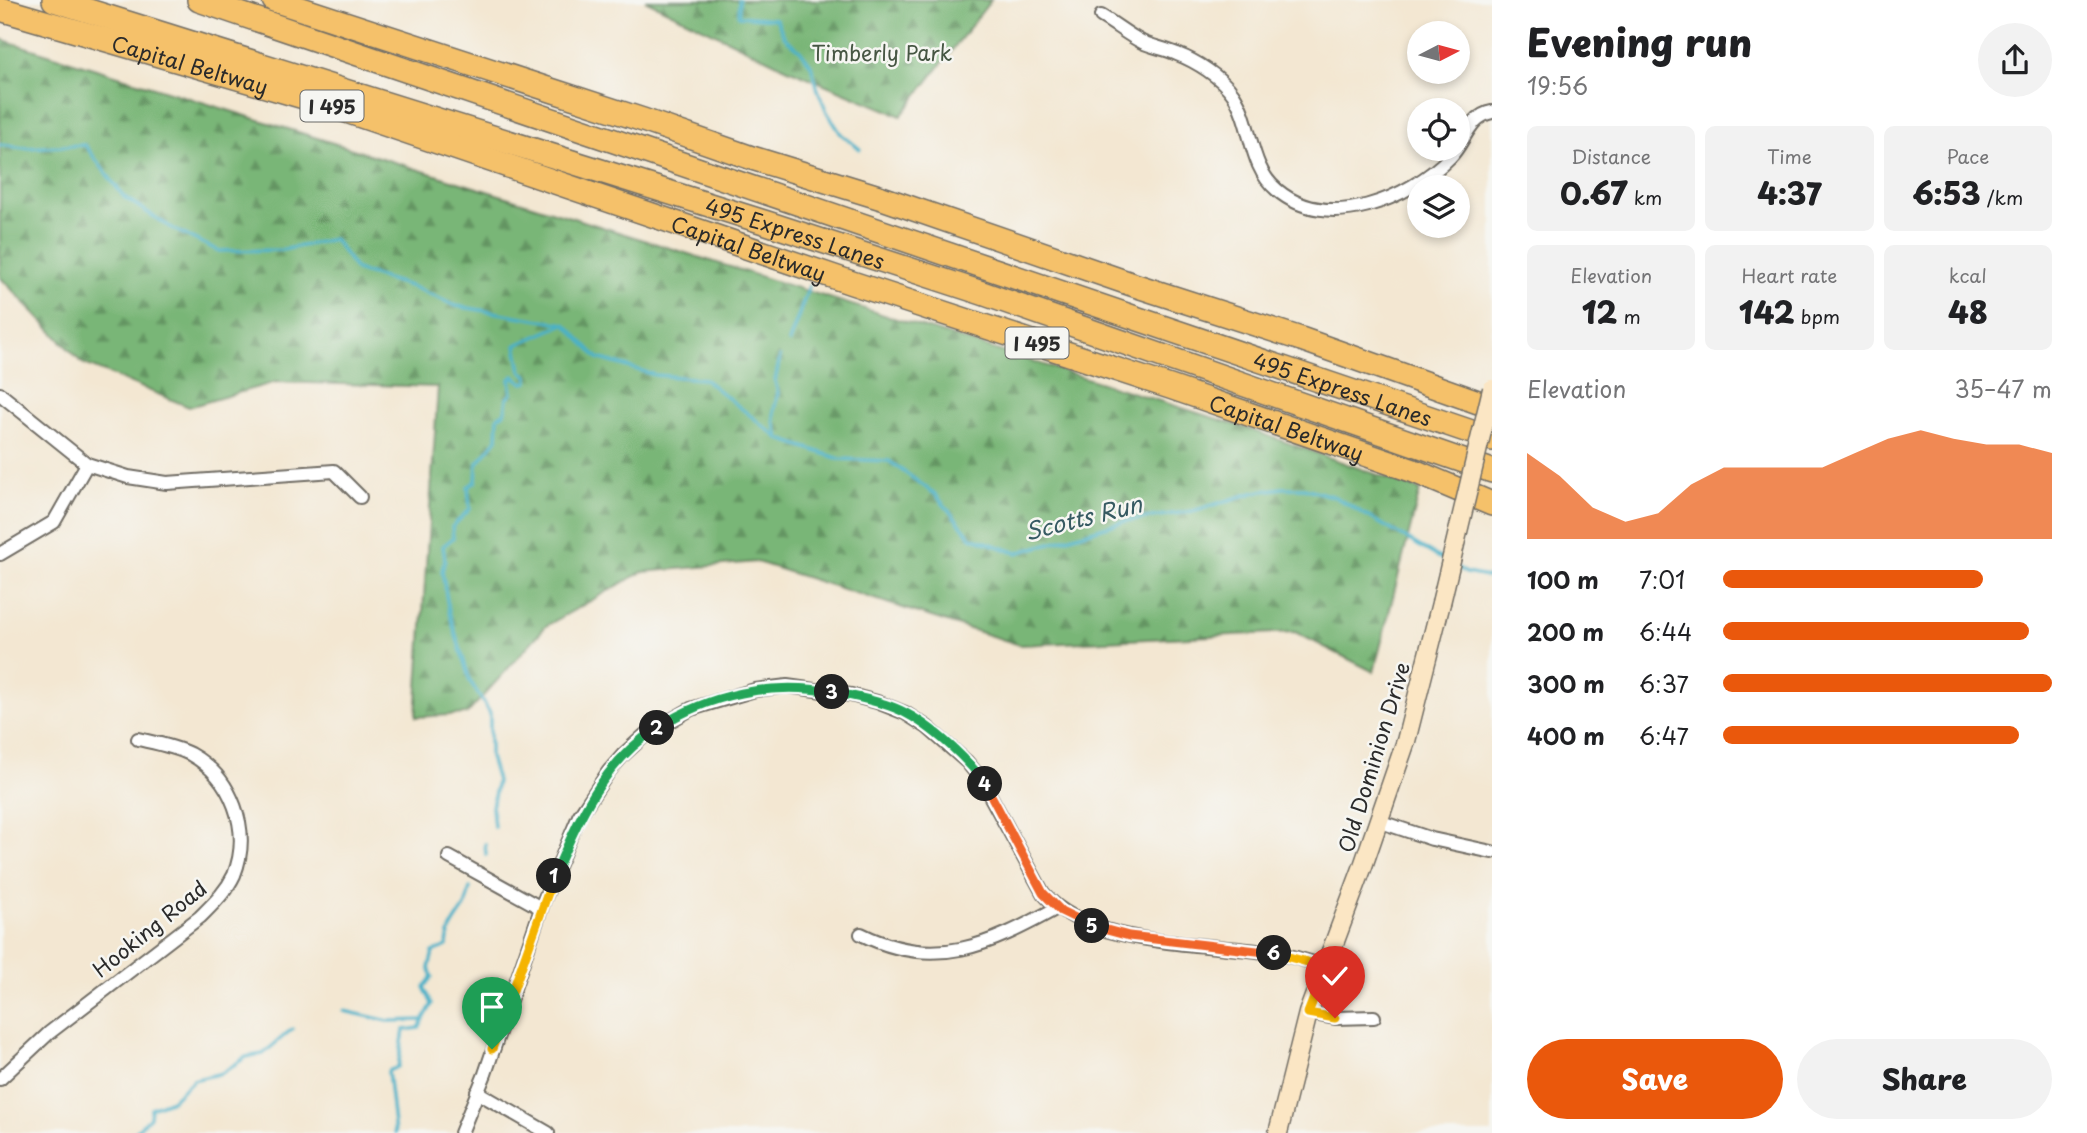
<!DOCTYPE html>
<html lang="en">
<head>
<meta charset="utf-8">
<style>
  :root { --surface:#fff; --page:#f2f2f2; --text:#202124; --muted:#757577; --accent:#ea580c }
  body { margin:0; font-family:"Playpen Sans",sans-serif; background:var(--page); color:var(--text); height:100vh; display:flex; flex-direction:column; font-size:26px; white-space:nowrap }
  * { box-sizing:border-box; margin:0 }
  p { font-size:23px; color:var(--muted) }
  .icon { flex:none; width:38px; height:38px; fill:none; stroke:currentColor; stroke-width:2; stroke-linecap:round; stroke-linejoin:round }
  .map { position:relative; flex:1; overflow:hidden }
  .drawer { display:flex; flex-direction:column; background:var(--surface); width:595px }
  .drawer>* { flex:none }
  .needle { width:46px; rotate:84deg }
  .controls { position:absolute; left:1407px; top:21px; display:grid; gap:14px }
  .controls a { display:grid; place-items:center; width:63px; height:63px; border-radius:50%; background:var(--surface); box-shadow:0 4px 10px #0003; font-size:35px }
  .pin { position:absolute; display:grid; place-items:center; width:60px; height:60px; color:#fff; margin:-72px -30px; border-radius:50% 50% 50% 0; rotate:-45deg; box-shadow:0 0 7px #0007 }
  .pin .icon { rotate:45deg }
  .km { position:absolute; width:35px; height:35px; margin:-18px; border-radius:50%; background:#222; color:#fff; font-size:19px; line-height:35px; text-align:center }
  .round { display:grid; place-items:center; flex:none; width:74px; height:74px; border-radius:37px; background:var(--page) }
  .summary { display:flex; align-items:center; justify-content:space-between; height:119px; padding:0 35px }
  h1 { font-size:38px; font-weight:800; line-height:52px }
  .metrics { display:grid; grid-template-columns:repeat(3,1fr); gap:10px; height:119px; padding:7px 35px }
  .metrics div { display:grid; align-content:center; border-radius:10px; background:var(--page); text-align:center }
  .metrics b { font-size:30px; font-weight:800 }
  .metrics small { font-size:19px; font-weight:400 }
  .metrics p { font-size:19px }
  .chart { height:196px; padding:14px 35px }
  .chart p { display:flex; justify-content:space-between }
  .chart svg { width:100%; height:126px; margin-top:7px; fill:var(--accent); opacity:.7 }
  .button { display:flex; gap:14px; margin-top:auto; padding:14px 35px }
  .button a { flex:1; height:80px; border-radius:42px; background:var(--accent); color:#fff; font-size:28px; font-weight:800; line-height:80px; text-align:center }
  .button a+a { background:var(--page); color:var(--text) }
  ul { padding:0 35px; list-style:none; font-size:23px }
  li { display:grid; grid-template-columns:112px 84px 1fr; align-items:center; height:52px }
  li i { height:18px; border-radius:9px; background:var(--accent) }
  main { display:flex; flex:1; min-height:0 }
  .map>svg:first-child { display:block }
  .forest { fill:url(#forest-firs); stroke:#527051; stroke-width:2 }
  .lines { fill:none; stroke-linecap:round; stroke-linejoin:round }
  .stream { stroke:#49b1c8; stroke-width:3.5 }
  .minor-casing { stroke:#716d65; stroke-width:16 }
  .secondary-casing { stroke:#716d65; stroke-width:21 }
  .motorway-casing { stroke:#716d65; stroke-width:26 }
  .minor { stroke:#fff; stroke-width:12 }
  .secondary { stroke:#fbe6c4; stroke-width:18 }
  .motorway { stroke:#f5c16b; stroke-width:23 }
  .secondary-bridge-casing { stroke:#716d65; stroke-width:21; stroke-linecap:butt }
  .secondary-bridge { stroke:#fbe6c4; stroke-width:18 }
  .split-1-casing { stroke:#fff; stroke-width:14 }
  .split-2-casing { stroke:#fff; stroke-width:14 }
  .split-3-casing { stroke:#fff; stroke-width:14 }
  .split-4-casing { stroke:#fff; stroke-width:14 }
  .split-5-casing { stroke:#fff; stroke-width:14 }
  .split-6-casing { stroke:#fff; stroke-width:14 }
  .split-7-casing { stroke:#fff; stroke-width:14 }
  .split-1 { stroke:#f5b400; stroke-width:9 }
  .split-2 { stroke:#22a559; stroke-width:9 }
  .split-3 { stroke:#22a559; stroke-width:9 }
  .split-4 { stroke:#22a559; stroke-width:9 }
  .split-5 { stroke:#f0652b; stroke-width:9 }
  .split-6 { stroke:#f0652b; stroke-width:9 }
  .split-7 { stroke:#f5b400; stroke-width:9 }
  .labels { text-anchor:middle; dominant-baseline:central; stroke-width:5; stroke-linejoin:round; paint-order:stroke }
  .shield { fill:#f6f6f2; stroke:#686867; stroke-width:2 }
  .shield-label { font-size:19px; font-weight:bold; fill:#2b2b2b }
  .park-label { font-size:21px; fill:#465643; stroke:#f6f6f2 }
  .street-label { font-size:21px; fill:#2b2b2b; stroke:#f6f6f2 }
  .water-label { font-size:23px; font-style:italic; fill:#365a62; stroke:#f6f6f2 }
</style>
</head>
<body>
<main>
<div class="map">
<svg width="1492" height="1133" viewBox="0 0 1492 1133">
  <defs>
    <pattern id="forest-firs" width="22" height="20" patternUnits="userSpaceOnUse" patternTransform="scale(1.75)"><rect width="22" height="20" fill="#79b677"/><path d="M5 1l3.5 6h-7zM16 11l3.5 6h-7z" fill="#639462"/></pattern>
  </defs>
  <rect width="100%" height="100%" fill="#f6f6f2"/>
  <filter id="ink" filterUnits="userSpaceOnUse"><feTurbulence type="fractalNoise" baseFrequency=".0143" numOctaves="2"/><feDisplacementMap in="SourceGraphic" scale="14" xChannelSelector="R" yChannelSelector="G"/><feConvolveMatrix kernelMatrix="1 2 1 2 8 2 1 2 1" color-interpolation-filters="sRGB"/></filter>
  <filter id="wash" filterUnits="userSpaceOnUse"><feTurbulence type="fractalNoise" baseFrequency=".00686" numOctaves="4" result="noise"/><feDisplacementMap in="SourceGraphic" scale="28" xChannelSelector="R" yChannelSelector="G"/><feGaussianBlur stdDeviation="1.57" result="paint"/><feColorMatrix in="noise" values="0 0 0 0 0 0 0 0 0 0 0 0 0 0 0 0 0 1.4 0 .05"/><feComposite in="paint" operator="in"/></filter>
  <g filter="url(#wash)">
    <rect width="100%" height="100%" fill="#f3e7d2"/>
    <g class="forest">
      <polygon points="645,0 991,0 901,116 788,69"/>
      <polygon points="0,39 1246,428 1420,490 1374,672 1295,632 1020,645 757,562 642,572 546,626 467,714 416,717 438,387 276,382 189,407 82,363 0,277"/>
    </g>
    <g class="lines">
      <g class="stream">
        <polyline points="739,0 739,16 776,19 785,38 800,50 811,65 818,90 827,112 841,134 860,149"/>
        <polyline points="0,145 25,148 85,145 124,197 173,229 219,251 282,250 334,239 356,270 413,287 456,306 565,324 598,358 655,375 704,379 780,439 840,459 889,461 935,494 971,537 1017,553 1125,521 1193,511 1256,492 1282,488 1304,488 1335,497 1445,561"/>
        <polyline points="789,342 809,286"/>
        <polyline points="779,437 774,421 774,410 778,393 775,381 780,357"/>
        <polyline points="1455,566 1466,573 1492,578"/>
        <polyline points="494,827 492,807 497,781 490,757 490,713 470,681 449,612 442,571 445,560 443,546 453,538 452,527 470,509 468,487 476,481 477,464 497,439 498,417 505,412 507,398 512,394 510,379 514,376 523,383 528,382 528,376 521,371 516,345 562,325"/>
        <polyline points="485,844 486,855"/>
        <polyline points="344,1011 389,1021 423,1020"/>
        <polyline points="134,1133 150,1117 151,1108 172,1100 193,1080 222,1073 246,1057 263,1054 292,1029"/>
        <path d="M395 1133 388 1071 398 1067 404 1030 419 1028 432 1004 424 987 432 977 429 968 433 952 447 946C448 930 454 923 463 910 467 904 468 895 470 888"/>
      </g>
    </g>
  </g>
  <g filter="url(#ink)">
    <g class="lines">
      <g class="minor-casing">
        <g id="minor">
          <path d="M1101 16C1115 24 1128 35 1142 42 1153 47 1166 49 1177 54 1196 61 1221 77 1233 94 1253 124 1248 166 1277 190 1328 233 1409 199 1450 157 1465 142 1469 116 1492 112"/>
          <polyline points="0,394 87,464 128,477 167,483 334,471 360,497"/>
          <polyline points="0,554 54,522 87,464"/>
          <polyline points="1378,821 1432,839 1492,852"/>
          <polyline points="449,857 541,908"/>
          <path d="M861 934C935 971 990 945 1057 908"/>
          <polyline points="1308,1013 1335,1018 1374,1017"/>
          <path d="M0 1079 49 1033 200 917C213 904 226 892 234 875 252 830 232 777 190 754 174 746 156 743 138 739"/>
          <polyline points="477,1092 548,1133"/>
          <path d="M461 1133 485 1074 544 900 579 816 609 771 623 755 645 735 691 709 755 690 787 686 851 695 877 702 905 713 927 727 967 762 981 779 1043 893C1092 951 1214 941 1285 955 1299 958 1313 963 1327 967"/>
        </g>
      </g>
      <g class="secondary-casing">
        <polyline id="secondary" points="1278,1133 1308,1013 1363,866 1406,741 1441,603"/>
      </g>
      <g class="motorway-casing">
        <g id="motorway">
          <path id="s1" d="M54 0 767 223 982 293 1492 471"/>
          <path id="s2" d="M199 0 1492 439"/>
          <polyline points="274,0 643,120 752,158 882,198 1131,284 1301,339 1492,407"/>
          <path id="s3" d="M0 9 314 100 852 283 1170 387 1414 471 1492 504"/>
        </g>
      </g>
      <use href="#minor" class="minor"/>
      <use href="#secondary" class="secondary"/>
      <use href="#motorway" class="motorway"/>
      <g class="secondary-bridge-casing">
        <polyline id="secondary-bridge" points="1441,603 1492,389"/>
      </g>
      <use href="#secondary-bridge" class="secondary-bridge"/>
    </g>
  </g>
  <g class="lines" filter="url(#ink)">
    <g class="split-1-casing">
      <polyline id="split-1" points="492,1049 554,876"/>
    </g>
    <g class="split-2-casing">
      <path id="split-2" d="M554 876C579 818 602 764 657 728"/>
    </g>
    <g class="split-3-casing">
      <path id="split-3" d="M657 728C709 694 772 681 832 692"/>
    </g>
    <g class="split-4-casing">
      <path id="split-4" d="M832 692C854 696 875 700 895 708 925 720 967 757 985 784"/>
    </g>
    <g class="split-5-casing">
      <polyline id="split-5" points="985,784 1043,893 1061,911 1092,926"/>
    </g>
    <g class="split-6-casing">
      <polyline id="split-6" points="1092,926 1129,936 1274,953"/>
    </g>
    <g class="split-7-casing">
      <polyline id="split-7" points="1274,953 1326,967 1308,1013 1335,1018"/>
    </g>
    <use href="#split-1" class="split-1"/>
    <use href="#split-2" class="split-2"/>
    <use href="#split-3" class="split-3"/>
    <use href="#split-4" class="split-4"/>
    <use href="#split-5" class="split-5"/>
    <use href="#split-6" class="split-6"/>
    <use href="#split-7" class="split-7"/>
  </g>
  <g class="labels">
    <g class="shield">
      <rect x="300.5" y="90.5" width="63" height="31" rx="5"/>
      <rect x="1005.5" y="327.5" width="63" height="31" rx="5"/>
    </g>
    <g class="shield-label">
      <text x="332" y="106">I 495</text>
      <text x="1037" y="343">I 495</text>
    </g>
    <g class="park-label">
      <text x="882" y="52">Timberly Park</text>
    </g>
    <g class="street-label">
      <text stroke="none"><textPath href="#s3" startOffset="198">Capital Beltway</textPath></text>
      <text stroke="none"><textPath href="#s1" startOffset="777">495 Express Lanes</textPath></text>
      <text stroke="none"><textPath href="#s3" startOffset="786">Capital Beltway</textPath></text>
      <text stroke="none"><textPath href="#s2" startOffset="1208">495 Express Lanes</textPath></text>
      <text stroke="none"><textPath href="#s3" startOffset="1353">Capital Beltway</textPath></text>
      <text transform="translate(1373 757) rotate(-73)">Old Dominion Drive</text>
      <text transform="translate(149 928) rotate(-39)">Hooking Road</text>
    </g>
    <g class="water-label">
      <text transform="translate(1083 517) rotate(-14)">Scotts Run</text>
    </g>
  </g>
</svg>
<div class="controls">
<a><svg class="needle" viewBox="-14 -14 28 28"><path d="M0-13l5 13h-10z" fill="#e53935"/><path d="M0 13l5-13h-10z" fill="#757577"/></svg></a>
<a><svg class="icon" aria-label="locate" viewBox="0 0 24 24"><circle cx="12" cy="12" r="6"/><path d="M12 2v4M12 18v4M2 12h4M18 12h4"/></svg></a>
<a><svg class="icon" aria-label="layers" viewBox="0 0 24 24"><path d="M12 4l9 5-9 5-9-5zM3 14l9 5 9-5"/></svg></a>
</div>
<div class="pin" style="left:492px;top:1049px;background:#1e9e55"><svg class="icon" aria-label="arrive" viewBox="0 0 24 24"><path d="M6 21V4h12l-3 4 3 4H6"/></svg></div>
<div class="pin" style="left:1335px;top:1018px;background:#d93025"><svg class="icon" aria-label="check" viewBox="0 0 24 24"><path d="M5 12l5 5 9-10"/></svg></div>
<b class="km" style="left:554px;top:876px">1</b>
<b class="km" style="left:657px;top:728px">2</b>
<b class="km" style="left:832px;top:692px">3</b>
<b class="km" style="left:985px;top:784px">4</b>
<b class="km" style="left:1092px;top:926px">5</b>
<b class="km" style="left:1274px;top:953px">6</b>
</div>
<section class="drawer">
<div class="summary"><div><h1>Evening run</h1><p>19:56</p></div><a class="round"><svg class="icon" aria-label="share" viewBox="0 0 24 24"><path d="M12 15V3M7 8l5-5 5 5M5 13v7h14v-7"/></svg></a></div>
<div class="metrics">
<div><p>Distance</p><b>0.67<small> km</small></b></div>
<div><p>Time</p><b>4:37</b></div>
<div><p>Pace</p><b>6:53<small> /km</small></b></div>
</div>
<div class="metrics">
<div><p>Elevation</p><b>12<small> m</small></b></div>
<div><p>Heart rate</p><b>142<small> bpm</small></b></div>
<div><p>kcal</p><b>48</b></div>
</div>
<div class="chart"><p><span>Elevation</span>35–47 m</p>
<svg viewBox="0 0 160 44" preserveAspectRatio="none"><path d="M0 44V14L10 22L20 33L30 38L40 35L50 25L60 19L70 19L80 19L90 19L100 14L110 9L120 6L130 9L140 11L150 11L160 14V44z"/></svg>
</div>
<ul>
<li><b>100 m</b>7:01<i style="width:79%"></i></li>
<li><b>200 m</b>6:44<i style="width:93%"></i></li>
<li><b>300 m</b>6:37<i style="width:100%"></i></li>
<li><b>400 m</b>6:47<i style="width:90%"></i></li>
</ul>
<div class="button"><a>Save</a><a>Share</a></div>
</section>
</main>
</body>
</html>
